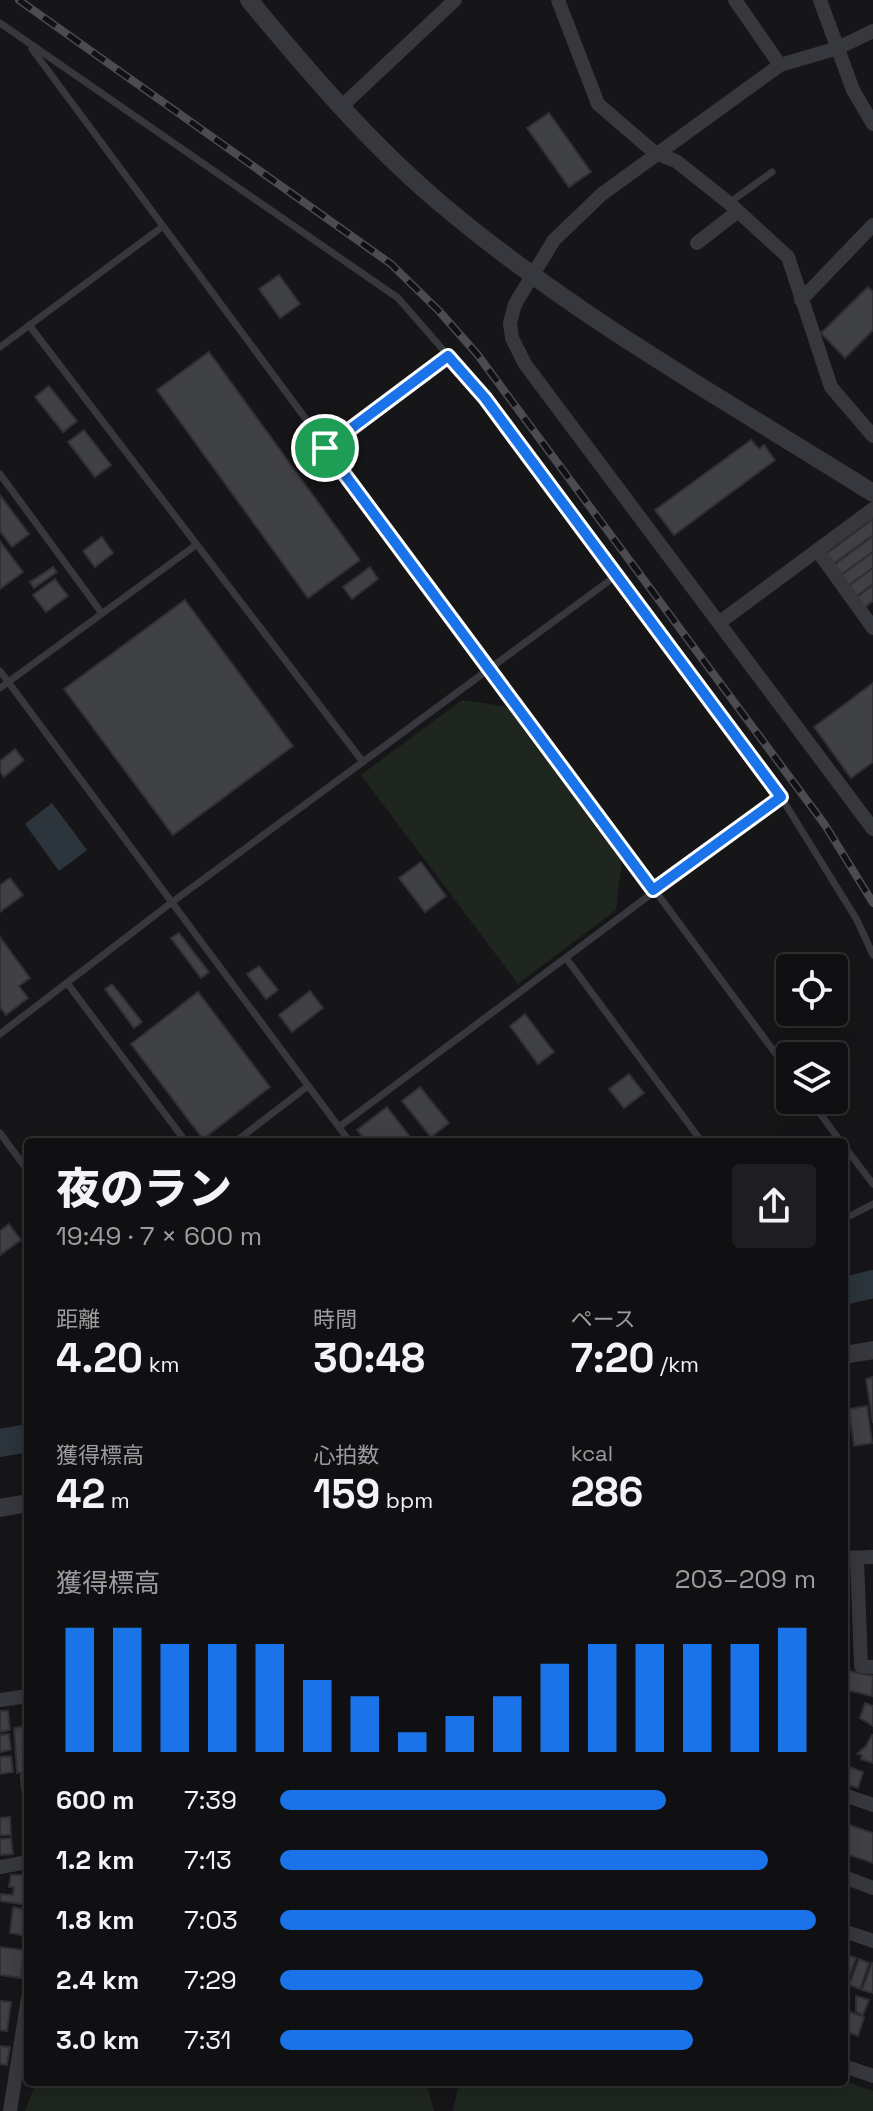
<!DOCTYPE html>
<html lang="ja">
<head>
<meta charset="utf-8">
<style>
  :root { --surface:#101012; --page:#1e1e20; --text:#f1f3f6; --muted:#9c9d9f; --line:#303032; --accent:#1a73e8 }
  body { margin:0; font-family:"Space Grotesk","Noto Sans JP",sans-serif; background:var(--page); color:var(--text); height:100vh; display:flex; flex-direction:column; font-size:30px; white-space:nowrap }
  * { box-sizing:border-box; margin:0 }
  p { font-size:26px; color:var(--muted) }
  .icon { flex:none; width:44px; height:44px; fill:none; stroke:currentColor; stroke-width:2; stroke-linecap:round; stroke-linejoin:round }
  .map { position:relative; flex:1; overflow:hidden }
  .side { position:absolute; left:24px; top:1138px; width:824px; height:948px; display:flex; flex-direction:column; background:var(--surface); border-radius:8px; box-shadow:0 4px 20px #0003,0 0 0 2px var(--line) }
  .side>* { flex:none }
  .fabs { position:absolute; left:776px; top:954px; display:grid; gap:16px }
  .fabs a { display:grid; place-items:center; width:72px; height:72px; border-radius:8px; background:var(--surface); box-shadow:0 4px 20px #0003,0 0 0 2px var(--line); font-size:40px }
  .pin { position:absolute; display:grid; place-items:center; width:68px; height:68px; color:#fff; margin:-34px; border:4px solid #fff; border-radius:50%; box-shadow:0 2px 8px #0007 }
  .round { display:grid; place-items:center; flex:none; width:84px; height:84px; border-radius:8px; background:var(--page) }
  .headline { display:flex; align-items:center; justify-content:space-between; height:136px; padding:0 32px }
  h1 { font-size:44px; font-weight:800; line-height:60px }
  .figures { display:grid; grid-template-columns:repeat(3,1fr); gap:12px; height:136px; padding:8px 32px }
  .figures div { display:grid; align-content:center }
  .figures b { font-size:40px; font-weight:800 }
  .figures small { font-size:22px; font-weight:400 }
  .figures p { font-size:22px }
  .chart { height:224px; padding:16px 32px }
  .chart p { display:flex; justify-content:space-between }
  .chart svg { width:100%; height:144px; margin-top:8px; stroke:var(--accent); stroke-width:6 }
  ul { padding:0 32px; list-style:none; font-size:26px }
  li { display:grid; grid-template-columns:128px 96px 1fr; align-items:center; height:60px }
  li i { height:20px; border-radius:10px; background:var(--accent) }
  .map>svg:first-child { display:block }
  .green { fill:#1e261f }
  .water { fill:#2c353c }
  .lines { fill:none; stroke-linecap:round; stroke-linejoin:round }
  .river { stroke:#2c353c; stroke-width:28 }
  .building { fill:#404145; stroke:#303034; stroke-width:2 }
  .service { stroke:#37383d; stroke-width:7 }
  .minor { stroke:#37383d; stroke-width:14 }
  .tertiary { stroke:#37383d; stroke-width:18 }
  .rail-casing { stroke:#4a4c52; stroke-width:8 }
  .rail { stroke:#111113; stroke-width:5; stroke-dasharray:15; stroke-linecap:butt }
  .route-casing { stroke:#fff; stroke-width:16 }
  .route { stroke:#1a73e8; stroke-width:10 }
</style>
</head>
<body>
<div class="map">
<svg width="873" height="2111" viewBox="0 0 873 2111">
  <rect width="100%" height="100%" fill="#161618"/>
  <g class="green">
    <polygon points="462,700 510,707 622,860 616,910 518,984 361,775"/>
    <polygon points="844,2081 873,2091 873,2111 453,2111 459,2082 563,2082 574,2086 575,2082"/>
    <polygon points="36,2082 426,2082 434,2111 25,2111"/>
  </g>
  <polygon class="water" points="52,803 87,850 59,871 25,824"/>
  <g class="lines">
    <g class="river">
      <polyline points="844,1291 873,1284"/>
      <polyline points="0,1443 28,1438"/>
    </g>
  </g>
  <g class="building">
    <polygon points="549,113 591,172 569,187 527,128"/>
    <polygon points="279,275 300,304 280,318 259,289"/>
    <polygon points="868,287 873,292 873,330 845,358 821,333"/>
    <polygon points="209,352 360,560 308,598 157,390"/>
    <polygon points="49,386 77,421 63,432 35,397"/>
    <polygon points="84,430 111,465 95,477 68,442"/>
    <polygon points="751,440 759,449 764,445 775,460 674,535 655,510"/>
    <polygon points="0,495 29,534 12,547 0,531"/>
    <polygon points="873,519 873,535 833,564 826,554"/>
    <polygon points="873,536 873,552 841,575 834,565"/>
    <polygon points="102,537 113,553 95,567 83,551"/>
    <polygon points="0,541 23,572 0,589"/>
    <polygon points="873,552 873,568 849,585 841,575"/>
    <polygon points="53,567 57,572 34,588 30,582"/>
    <polygon points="370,567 378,579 352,599 343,587"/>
    <polygon points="873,568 873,584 857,596 849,586"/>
    <polygon points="55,579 68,596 46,612 33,595"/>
    <polygon points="873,585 873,601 865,607 857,597"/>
    <polygon points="185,600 293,746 173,835 64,689"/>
    <polygon points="873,683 873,762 851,778 814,727"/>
    <polygon points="15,749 24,760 4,777 0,772 0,761"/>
    <polygon points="421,862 446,896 425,912 399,878"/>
    <polygon points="10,878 23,895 0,912 0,885"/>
    <polygon points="179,933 209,972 201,978 171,938"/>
    <polygon points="0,937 30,978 19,986 28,998 6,1015 0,1007"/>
    <polygon points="259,966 278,990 266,999 247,974"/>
    <polygon points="112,984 142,1022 134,1028 105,989"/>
    <polygon points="310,991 323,1008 292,1032 279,1015"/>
    <polygon points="198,992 270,1087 203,1139 131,1044"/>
    <polygon points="525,1014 554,1052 538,1064 510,1026"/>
    <polygon points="629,1074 644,1093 624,1108 609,1089"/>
    <polygon points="420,1087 449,1123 431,1137 402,1101"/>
    <polygon points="387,1107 414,1142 367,1142 357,1130"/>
    <polygon points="9,1224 21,1240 0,1255 0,1231"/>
    <polygon points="873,1377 873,1423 866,1379"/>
    <polygon points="867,1406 872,1443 854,1446 849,1409"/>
    <polygon points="845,1670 873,1676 872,1696 846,1690"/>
    <polygon points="865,1703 873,1706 873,1726 860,1718"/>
    <polygon points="0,1711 8,1711 10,1730 0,1732"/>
    <polygon points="28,1726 28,1772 17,1773 14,1728"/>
    <polygon points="9,1734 11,1750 0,1752 0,1735"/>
    <polygon points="872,1735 873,1735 873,1763 861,1759 862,1755 857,1754 866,1746"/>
    <polygon points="11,1756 13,1772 0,1774 0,1757"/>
    <polygon points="850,1767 863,1772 858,1788 845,1784"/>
    <polygon points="10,1817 11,1835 0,1835 0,1818"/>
    <polygon points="844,1823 873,1833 873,1863 844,1853"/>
    <polygon points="11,1838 13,1854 0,1855 0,1839"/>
    <polygon points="11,1875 28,1875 28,1905 0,1901 1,1894 13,1895 14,1887 9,1887"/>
    <polygon points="13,1907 28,1910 27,1936 10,1933"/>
    <polygon points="0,1947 24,1950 21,1978 0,1975"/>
    <polygon points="845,1954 856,1958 846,1985 844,1984"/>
    <polygon points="859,1959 869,1963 860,1989 849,1985"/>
    <polygon points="872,1963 873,1964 873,1993 862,1990"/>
    <polygon points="856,1996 869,2000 863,2015 856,2012"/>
    <polygon points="0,2001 11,2002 7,2031 0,2030"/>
    <polygon points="844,2010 864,2017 858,2036 850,2033 849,2037 844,2036"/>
    <polygon points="0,2046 10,2047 7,2065 0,2064"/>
  </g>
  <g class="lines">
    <g class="service">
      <polyline points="0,23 398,298 485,398 781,797 857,920 873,955"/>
      <polyline points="32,49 790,1073"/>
      <polyline points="729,203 772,172"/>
      <polyline points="29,325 363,762"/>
      <polyline points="0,347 162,227"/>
      <polyline points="325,448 448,356"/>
      <polyline points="0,474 101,612"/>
      <polyline points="0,671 350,1142"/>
      <polyline points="0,688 196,545"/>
      <polyline points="566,958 702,1142"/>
      <polyline points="67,983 186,1142"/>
      <polyline points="0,1034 171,903 617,575"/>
      <polyline points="810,1100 841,1142"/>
      <polyline points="339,1127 781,797"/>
      <polyline points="0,1133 28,1171"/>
      <polyline points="235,1142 308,1086"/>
      <polyline points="844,1146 873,1184"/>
      <polyline points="844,1219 873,1204"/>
    </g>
    <g class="minor">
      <polyline points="558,0 598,104 655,153 676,161 729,203 788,257 831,387 873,436"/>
      <polyline points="735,0 780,65"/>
      <polyline points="820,0 853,90 873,124"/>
      <polyline points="873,31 838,48 780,65 602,194 554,240 515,304 510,323 512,338 525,364 873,829"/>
      <polyline points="341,107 455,0"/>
      <polyline points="697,243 737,212"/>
      <polyline points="801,300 873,225"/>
      <polyline points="817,550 873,628"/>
      <polyline points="720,622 873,509"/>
      <polyline points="844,1558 873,1557"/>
      <polyline points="857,1558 861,1666 873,1667"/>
      <polyline points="0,1700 28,1696"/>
      <polyline points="27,1777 28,1789"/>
      <polyline points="844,1795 873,1805"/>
      <polyline points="0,1867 28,1862"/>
      <polyline points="844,1877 873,1888"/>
      <polyline points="844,1931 873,1941"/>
      <polyline points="844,2066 873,2076"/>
      <polyline points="10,2111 28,1998"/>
    </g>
    <g class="tertiary">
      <path d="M249 0C308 71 369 143 440 203 572 315 727 401 873 493"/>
      <polyline points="844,1355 873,1350"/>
      <polyline points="0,1508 28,1503"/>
    </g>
    <g class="rail-casing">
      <polyline id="rail" points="19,0 391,264 439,311 477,354 825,825 873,903"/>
    </g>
    <use href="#rail" class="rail"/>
  </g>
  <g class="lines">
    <g class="route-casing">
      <polygon id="route" points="448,356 485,398 781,797 653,890 325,448"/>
    </g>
    <use href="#route" class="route"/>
  </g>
</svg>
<div class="fabs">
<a><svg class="icon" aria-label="locate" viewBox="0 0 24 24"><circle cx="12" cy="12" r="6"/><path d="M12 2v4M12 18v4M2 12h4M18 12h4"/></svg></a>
<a><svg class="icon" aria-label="layers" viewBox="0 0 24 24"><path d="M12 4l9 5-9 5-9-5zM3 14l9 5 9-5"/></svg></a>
</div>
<div class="pin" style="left:325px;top:448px;background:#1e9e55"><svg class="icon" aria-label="arrive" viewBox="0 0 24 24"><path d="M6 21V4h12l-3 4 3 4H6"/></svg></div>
<section class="side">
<div class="headline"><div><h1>夜のラン</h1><p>19:49 · 7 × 600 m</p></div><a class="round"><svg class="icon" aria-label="share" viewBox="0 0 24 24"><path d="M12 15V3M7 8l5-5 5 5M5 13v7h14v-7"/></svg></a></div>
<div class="figures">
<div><p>距離</p><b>4.20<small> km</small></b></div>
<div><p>時間</p><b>30:48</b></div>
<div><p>ペース</p><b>7:20<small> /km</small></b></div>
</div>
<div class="figures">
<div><p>獲得標高</p><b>42<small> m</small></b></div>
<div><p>心拍数</p><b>159<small> bpm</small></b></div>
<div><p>kcal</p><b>286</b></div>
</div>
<div class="chart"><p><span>獲得標高</span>203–209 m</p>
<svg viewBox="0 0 160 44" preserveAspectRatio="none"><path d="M5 44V6M15 44V6M25 44V11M35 44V11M45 44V11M55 44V22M65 44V27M75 44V38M85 44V33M95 44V27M105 44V17M115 44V11M125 44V11M135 44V11M145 44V11M155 44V6"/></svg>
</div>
<ul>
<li><b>600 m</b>7:39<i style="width:72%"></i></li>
<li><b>1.2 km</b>7:13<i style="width:91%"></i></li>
<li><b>1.8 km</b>7:03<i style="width:100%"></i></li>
<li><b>2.4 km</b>7:29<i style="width:79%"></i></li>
<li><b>3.0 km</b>7:31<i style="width:77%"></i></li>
</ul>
</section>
</div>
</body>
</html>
